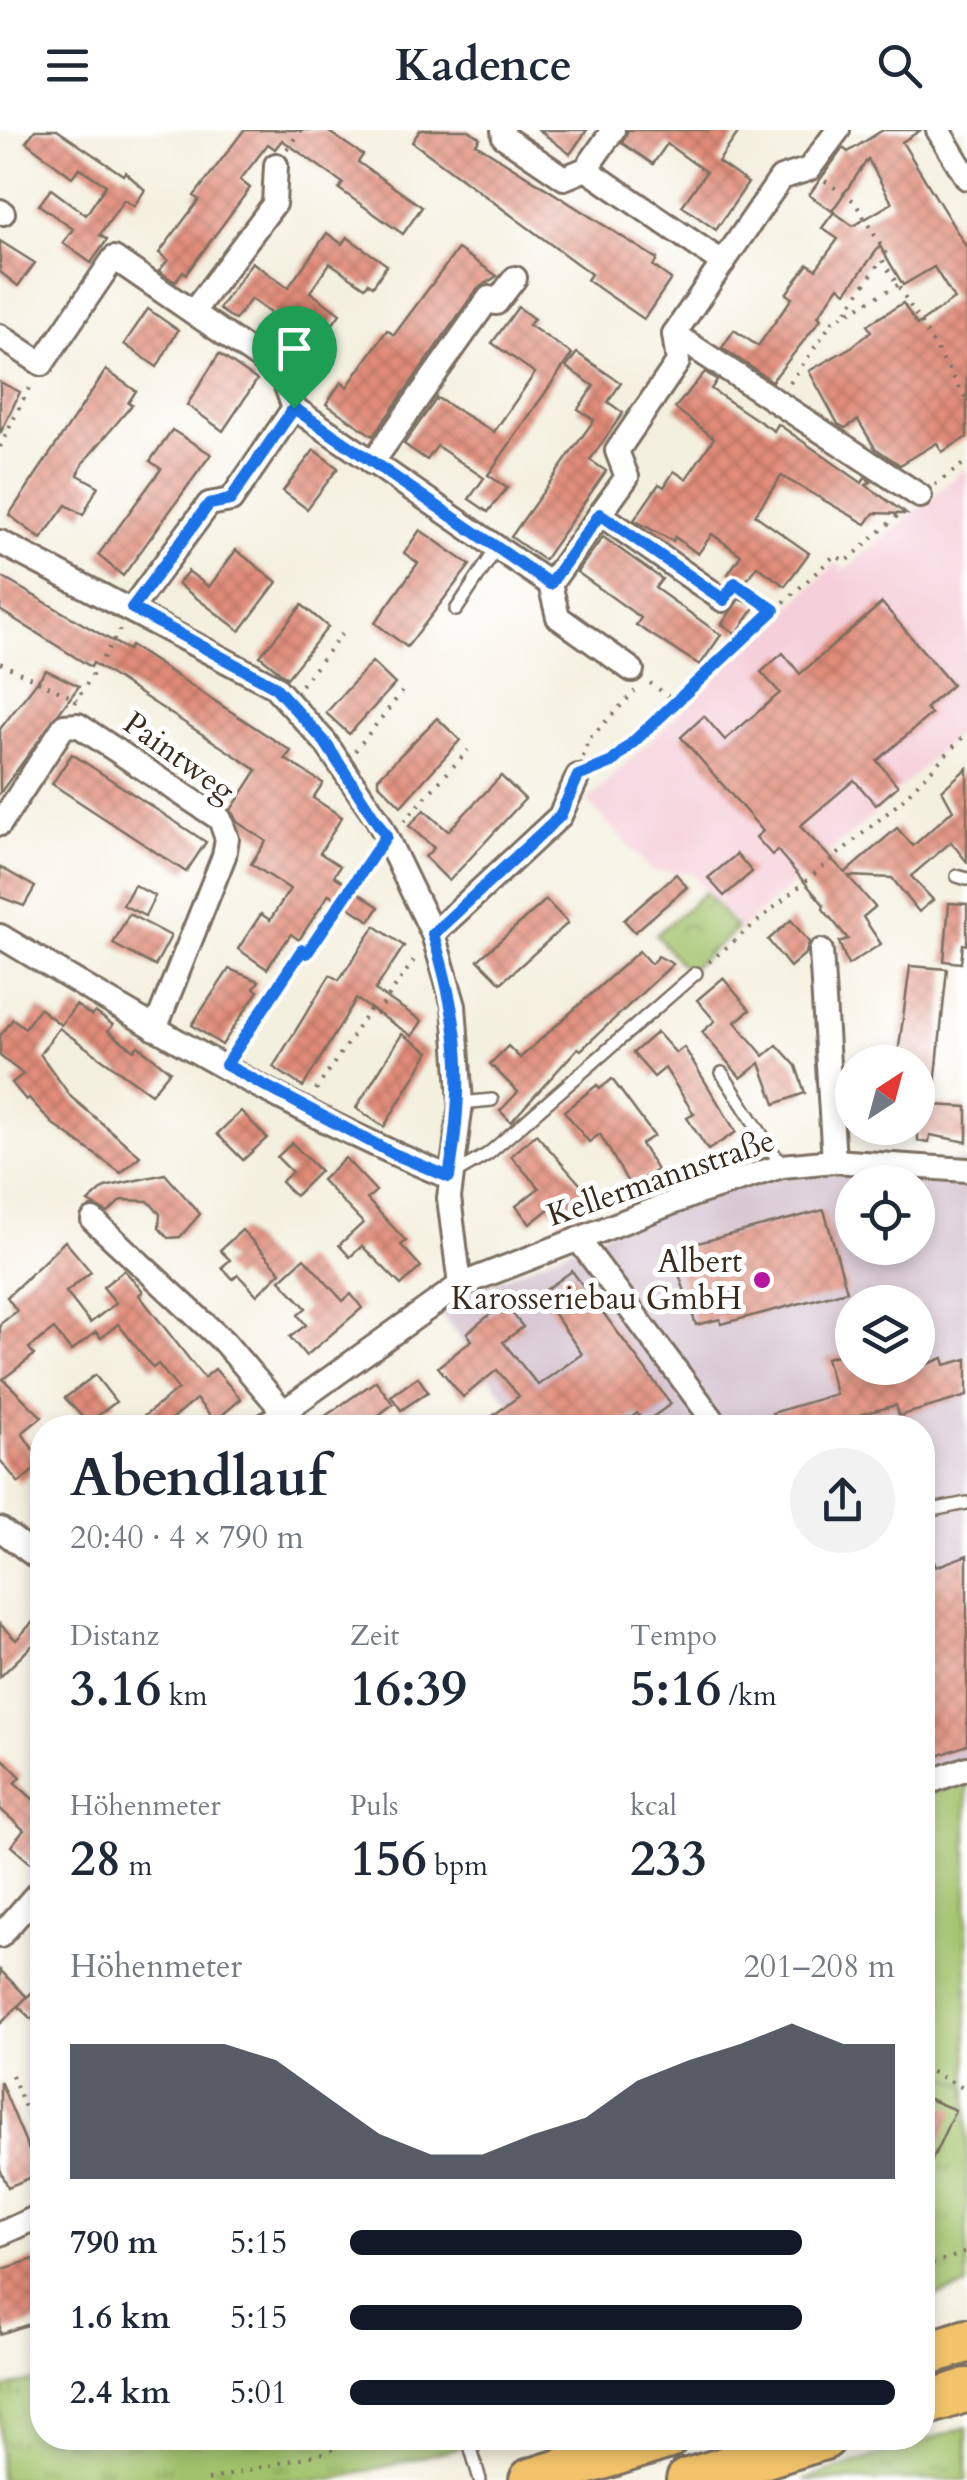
<!DOCTYPE html>
<html lang="de">
<head>
<meta charset="utf-8">
<style>
  :root { --surface:#fff; --page:#f2f2f3; --text:#1f2937; --muted:#747a83; --accent:#111827 }
  body { margin:0; font-family:Cardo,serif; background:var(--page); color:var(--text); height:100vh; display:flex; flex-direction:column; font-size:38px; white-space:nowrap }
  * { box-sizing:border-box; margin:0 }
  p { font-size:32px; color:var(--muted) }
  .icon { flex:none; width:55px; height:55px; fill:none; stroke:currentColor; stroke-width:2; stroke-linecap:round; stroke-linejoin:round }
  .map { position:relative; flex:1; overflow:hidden }
  .panel { position:absolute; left:30px; top:1285px; width:905px; height:1035px; display:flex; flex-direction:column; background:var(--surface); border-radius:40px; box-shadow:0 5px 15px #0003 }
  .panel>* { flex:none }
  .needle { width:65px; rotate:36deg }
  .fabs { position:absolute; left:835px; top:915px; display:grid; gap:20px }
  .fabs a { display:grid; place-items:center; width:100px; height:100px; border-radius:50%; background:var(--surface); box-shadow:0 5px 15px #0003; font-size:50px }
  .pin { position:absolute; display:grid; place-items:center; width:85px; height:85px; color:#fff; margin:-102px -42px; border-radius:50% 50% 50% 0; rotate:-45deg; box-shadow:0 0 10px #0007 }
  .pin .icon { rotate:45deg }
  .round { display:grid; place-items:center; flex:none; width:105px; height:105px; border-radius:52px; background:var(--page) }
  .summary { display:flex; align-items:center; justify-content:space-between; height:170px; padding:0 40px }
  h1 { font-size:55px; font-weight:600; line-height:75px }
  .figures { display:grid; grid-template-columns:repeat(3,1fr); gap:15px; height:170px; padding:10px 40px }
  .figures div { display:grid; align-content:center }
  .figures b { font-size:50px; font-weight:600 }
  .figures small { font-size:28px; font-weight:400 }
  .figures p { font-size:28px }
  .chart { height:280px; padding:20px 40px }
  .chart p { display:flex; justify-content:space-between }
  .chart svg { width:100%; height:180px; margin-top:10px; fill:var(--accent); opacity:.7 }
  ul { padding:0 40px; list-style:none; font-size:32px }
  li { display:grid; grid-template-columns:160px 120px 1fr; align-items:center; height:75px }
  li i { height:25px; border-radius:12px; background:var(--accent) }
  header { display:flex; justify-content:space-between; align-items:center; height:130px; padding:0 40px; background:var(--surface); font-size:45px; font-weight:600 }
  .map>svg:first-child { display:block }
  .built { fill:#f5cfda }
  .industrial { fill:#d1bdcb; fill-rule:evenodd }
  .grass { fill:url(#grass-tufts); stroke:#6e7644; stroke-width:2.5 }
  .park { fill:url(#park-crowns); stroke:#6e7644; stroke-width:2.5 }
  .garden { fill:#a1c26b; stroke:#6e7644; stroke-width:2.5 }
  .building { fill:url(#building-cross-hatch) }
  .lines { fill:none; stroke-linecap:round; stroke-linejoin:round }
  .lane-casing { stroke:#7c6f62; stroke-width:16 }
  .street-casing { stroke:#7c6f62; stroke-width:28 }
  .highway-casing { stroke:#7c6f62; stroke-width:48 }
  .path { stroke:#7c6f62; stroke-width:4; stroke-dasharray:2.5 8; stroke-linecap:butt }
  .lane { stroke:#fff; stroke-width:11 }
  .street { stroke:#fff; stroke-width:22 }
  .highway { stroke:#f2c36a; stroke-width:42 }
  .route-casing { stroke:#fff; stroke-width:20 }
  .route { stroke:#1a73e8; stroke-width:12 }
  .poi-dot { fill:#b5179e; stroke:#fff; stroke-width:4 }
  .labels { text-anchor:middle; dominant-baseline:central; stroke-width:10; stroke-linejoin:round; paint-order:stroke }
  .street-label { font-size:32px; fill:#3b2a1e; stroke:#fff }
  .poi-label { font-size:32px; fill:#3b2a1e; stroke:#fff; text-anchor:end }
</style>
</head>
<body>
<header><svg class="icon" aria-label="menu" viewBox="0 0 24 24"><path d="M4 6h16M4 12h16M4 18h16"/></svg>Kadence<svg class="icon" aria-label="search" viewBox="0 0 24 24"><circle cx="10" cy="10" r="6"/><path d="M15 15l6 6"/></svg></header>
<div class="map">
<svg width="967" height="2350" viewBox="0 0 967 2350">
  <defs>
    <pattern id="grass-tufts" width="24" height="20" patternUnits="userSpaceOnUse" patternTransform="scale(2.5)"><rect width="24" height="20" fill="#a1c26b"/><path d="M3 7l-1-3M5 7V3M7 7l1-3M15 17l-1-3M17 17v-4M19 17l1-3" fill="none" stroke="#849e57"/></pattern>
    <pattern id="park-crowns" width="20" height="18" patternUnits="userSpaceOnUse" patternTransform="scale(2.5)"><rect width="20" height="18" fill="#a1c26b"/><path d="M2 6a3 3 0 1 1 6 0M12 15a3 3 0 1 1 6 0" fill="none" stroke="#849e57"/></pattern>
    <pattern id="building-cross-hatch" width="8" height="8" patternUnits="userSpaceOnUse" patternTransform="scale(2.5)"><rect width="8" height="8" fill="#e28c79"/><path d="M0 0l8 8M0 8l8-8" fill="none" stroke="#b87363"/></pattern>
  </defs>
  <rect width="100%" height="100%" fill="#fff"/>
  <filter id="ink" filterUnits="userSpaceOnUse"><feTurbulence type="fractalNoise" baseFrequency=".01" numOctaves="2"/><feDisplacementMap in="SourceGraphic" scale="20" xChannelSelector="R" yChannelSelector="G"/><feConvolveMatrix kernelMatrix="1 2 1 2 8 2 1 2 1" color-interpolation-filters="sRGB"/></filter>
  <filter id="wash" filterUnits="userSpaceOnUse"><feTurbulence type="fractalNoise" baseFrequency=".0048" numOctaves="4" result="noise"/><feDisplacementMap in="SourceGraphic" scale="40" xChannelSelector="R" yChannelSelector="G"/><feGaussianBlur stdDeviation="2.25" result="paint"/><feColorMatrix in="noise" values="0 0 0 0 0 0 0 0 0 0 0 0 0 0 0 0 0 1.4 0 .05"/><feComposite in="paint" operator="in"/></filter>
  <g filter="url(#wash)">
    <rect width="100%" height="100%" fill="#f4f0df"/>
    <polygon class="built" points="967,337 967,595 865,692 740,799 690,742 653,742 587,671 836,433 845,440"/>
    <path class="industrial" d="M967 1031V1650L923 1667 922 1298 528 1297 436 1178 736 1044ZM852 1052H918V1118H852ZM852 1172H918V1238H852Z"/>
    <g class="grass">
      <polygon points="923,1937 967,1956 967,2156 923,2170"/>
      <polygon points="42,2248 42,2308 495,2308 332,2350 0,2350 0,2259"/>
      <polygon points="967,2297 967,2350 803,2350"/>
    </g>
    <polygon class="park" points="705,762 737,799 687,842 656,805"/>
    <polygon class="garden" points="967,1650 967,1956 923,1937 923,1667"/>
    <g id="blocks">
      <g class="building">
        <polygon points="35,0 57,0 123,45 125,42 145,60 134,76 124,70 100,105 107,110 91,133 63,113 73,99 39,75 51,59 86,85 106,55 79,38 72,47 26,12"/>
        <polygon points="244,0 326,0 363,25 358,32 422,77 403,104 339,59 343,53 282,10 275,19 268,14 240,50 250,58 186,144 183,141 175,152 159,141 168,130 159,123 199,70 194,66"/>
        <polygon points="420,0 468,0 480,8 476,14 657,129 653,136 671,149 644,189 587,150 591,144 412,12"/>
        <polygon points="539,0 587,0 570,24"/>
        <polygon points="628,0 740,0 718,32 748,53 716,100 682,76 706,42 667,14 653,34 622,13"/>
        <polygon points="883,0 921,0 902,12 967,118 967,307 942,322 937,313 900,335 875,318 858,290 845,298 838,294 809,241 853,216 871,201 867,195 903,173 917,195 954,169 934,137 903,155 880,116 846,162 839,156 818,186 821,189 772,251 722,218 734,200 758,216 792,168 786,164 808,134 816,139 838,109 822,98 834,82 853,96 892,73 868,29 832,81 809,65 843,18 848,22"/>
        <polygon points="327,103 342,114 347,107 387,135 373,156 368,153 365,157 330,133 310,162 340,184 330,198 319,189 305,209 251,169 235,190 219,179 252,132 288,158"/>
        <polygon points="0,111 35,133 18,156 0,142"/>
        <polygon points="458,119 497,146 477,159 373,306 326,274 341,252 347,257 387,200 394,205"/>
        <polygon points="518,177 534,189 529,195 572,224 488,345 507,358 488,382 469,369 484,348 437,316 427,330 404,314 437,268 494,302 535,243 492,213"/>
        <polygon points="148,179 178,200 157,237 124,214"/>
        <polygon points="577,223 621,253 608,272 623,283 590,330 606,341 544,430 511,407 594,290 578,279 594,256 566,237"/>
        <polygon points="219,224 257,250 223,301 187,275"/>
        <polygon points="106,240 136,261 128,273 132,275 83,333 78,345 98,356 83,385 66,375 41,409 9,385"/>
        <polygon points="705,242 717,250 711,259 774,301 778,294 862,353 865,348 871,352 866,355 906,384 874,383 866,394 781,346 755,385 809,423 785,456 757,436 743,455 728,444 741,425 712,404 698,424 675,407 673,411 634,390 659,354 664,357 674,341 686,349 714,308 675,278"/>
        <polygon points="0,252 20,262 0,304"/>
        <polygon points="172,300 211,324 123,446 98,425 161,339 150,331"/>
        <polygon points="314,320 338,338 307,379 283,361"/>
        <polygon points="420,400 470,435 407,517 375,493 418,433 404,423"/>
        <polygon points="603,407 662,449 655,458 721,505 700,535 636,495 641,488 577,442"/>
        <polygon points="236,420 277,452 240,501 178,454 188,441 209,457"/>
        <polygon points="0,446 128,520 131,516 291,621 285,629 323,653 313,668 342,687 320,723 340,736 334,746 379,777 370,791 329,764 299,810 291,804 267,839 238,819 261,784 270,790 290,759 251,734 266,711 237,692 231,680 257,640 93,533 91,537 0,480"/>
        <polygon points="739,469 756,476 736,504 722,494"/>
        <polygon points="882,473 952,555 926,578 931,584 877,631 898,656 876,675 854,650 800,696 845,743 897,698 913,716 953,680 942,660 967,638 967,732 951,712 911,746 933,770 919,782 892,748 848,746 875,777 863,787 881,814 848,835 839,812 848,809 823,779 824,775 777,720 772,725 756,707 763,701 681,607 704,586 725,610 780,563 761,542 783,523 800,544"/>
        <polygon points="302,475 328,497 287,548 260,526"/>
        <polygon points="372,532 395,554 349,604 326,583"/>
        <polygon points="46,540 79,556 0,663 0,599"/>
        <polygon points="437,588 460,610 401,676 378,653 378,648"/>
        <polygon points="72,624 206,712 186,742 52,654"/>
        <polygon points="501,646 525,669 449,751 425,727 434,718 409,696 424,680 448,701"/>
        <polygon points="737,724 752,742 724,766 708,748"/>
        <polygon points="0,737 35,757 24,776 0,767"/>
        <polygon points="676,744 687,757 635,802 624,790"/>
        <polygon points="134,755 155,766 145,786 123,775"/>
        <polygon points="546,770 568,793 501,853 478,830"/>
        <polygon points="949,773 967,774 967,815 963,814 961,833 944,831"/>
        <polygon points="129,784 171,806 155,836 113,814"/>
        <polygon points="791,790 809,812 806,823 790,837 768,810"/>
        <polygon points="375,796 404,816 375,860 422,891 412,906 356,869 303,957 273,937 330,845 339,850"/>
        <polygon points="639,821 651,834 658,826 673,834 581,920 578,918 511,992 500,981 518,962 490,934 508,916 520,928"/>
        <polygon points="910,836 947,839 933,975 967,977 967,1012 930,1005 929,1012 918,1011 918,932 897,932"/>
        <polygon points="229,839 259,851 254,858 258,861 222,915 192,895"/>
        <polygon points="723,848 750,880 735,892 764,926 777,915 796,936 805,963 775,974 760,933 741,948 702,902 715,891 697,870"/>
        <polygon points="76,875 92,886 95,882 113,895 108,901 134,920 138,916 170,941 151,964 59,898 40,924 71,967 140,1026 121,1043 53,994 29,968 26,970 12,953 23,944 0,926 0,906 13,889 25,898 39,878 61,895"/>
        <polygon points="657,902 676,923 684,917 736,1002 708,1020 687,988 694,984 665,938 654,947 633,923"/>
        <polygon points="402,904 429,922 384,997 356,978"/>
        <polygon points="612,949 654,1006 641,1014 657,1040 630,1056 600,1004 589,1012 564,981 597,955 600,959"/>
        <polygon points="241,981 267,1008 243,1030 217,1004"/>
        <polygon points="536,1004 594,1070 564,1094 550,1078 530,1094 516,1076 539,1058 511,1026"/>
        <polygon points="292,1013 320,1041 295,1066 281,1052 292,1042 277,1027"/>
        <polygon points="345,1028 376,1061 367,1069 406,1111 401,1115 421,1137 401,1155 362,1116 350,1127 339,1115 363,1093 322,1050"/>
        <polygon points="165,1044 200,1084 180,1107 168,1108 159,1098 160,1084 148,1071 121,1070 108,1083 88,1072 105,1057"/>
        <polygon points="824,1080 847,1161 721,1194 720,1189 696,1195 671,1120"/>
        <polygon points="242,1100 281,1142 257,1165 238,1145 233,1149 222,1137 230,1130 220,1120"/>
        <polygon points="65,1111 91,1142 66,1162 90,1193 116,1173 103,1157 124,1140 143,1161 139,1165 204,1248 215,1239 241,1269 215,1291 196,1269 161,1298 151,1298 143,1287 178,1259 158,1234 153,1238 118,1194 101,1208 96,1202 71,1221 54,1199 29,1218 34,1225 3,1249 42,1287 22,1303 42,1333 19,1353 0,1330 0,1194 17,1181 7,1167"/>
        <polygon points="304,1128 343,1171 351,1164 362,1178 306,1226 290,1207 306,1195 298,1185 306,1178 280,1150"/>
        <polygon points="572,1141 671,1274 644,1293 637,1283 618,1298 504,1298 494,1285 519,1266 497,1240 463,1267 438,1237 472,1210 467,1203 504,1173 523,1197 503,1212 538,1255 582,1224 540,1164"/>
        <polygon points="852,1221 852,1238 918,1238 943,1228 945,1235 967,1229 967,1266 899,1286 896,1275 811,1298 776,1298 772,1283 836,1264 826,1228"/>
        <polygon points="95,1245 116,1272 88,1293 65,1268"/>
        <polygon points="418,1247 428,1262 401,1280 391,1266"/>
        <polygon points="376,1251 393,1274 362,1298 308,1298"/>
        <polygon points="924,1406 936,1437 967,1425 967,1615 922,1632"/>
        <polygon points="42,1482 42,1506 0,1547 0,1494 16,1510"/>
        <polygon points="0,1626 21,1647 15,1653 42,1677 42,1743 11,1716 24,1700 0,1679"/>
        <polygon points="0,1840 27,1867 35,1860 42,1868 42,1878 31,1889 18,1876 26,1868 0,1894"/>
        <polygon points="0,1951 39,2044 8,2057 0,2039"/>
        <polygon points="922,1966 955,1980 922,2052"/>
        <polygon points="34,2129 42,2156 42,2190 0,2204 0,2140"/>
      </g>
    </g>
  </g>
  <g filter="url(#ink)">
    <use href="#blocks" fill-opacity="0" stroke="#7c6f62" stroke-width="2.5"/>
    <g class="lines">
      <g class="lane-casing">
        <g id="lane">
          <polyline points="456,480 497,418"/>
          <polyline points="957,746 967,749"/>
          <polyline points="722,943 782,1036"/>
          <polyline points="461,973 492,970"/>
          <polyline points="454,1044 488,1024 696,843"/>
          <polyline points="922,1382 967,1373"/>
          <polyline points="468,2308 480,2350"/>
        </g>
      </g>
      <g class="street-casing">
        <g id="street">
          <polyline points="503,0 504,7 564,48 586,39 723,133"/>
          <polyline points="938,0 967,48"/>
          <polyline points="586,39 613,0"/>
          <polyline points="0,81 3,83"/>
          <polyline points="193,182 274,74 276,35"/>
          <polyline points="674,204 920,366"/>
          <polyline points="0,206 42,234 114,128 281,243 294,278 550,454 558,487 632,540"/>
          <polyline points="372,333 489,168 496,173 515,148"/>
          <polyline points="600,384 723,470"/>
          <polyline points="0,412 274,556 325,612 378,690 433,804 454,876 461,973 449,1068 460,1155"/>
          <polyline points="550,454 627,347 617,321 678,232 674,204 781,48 809,39 838,0"/>
          <polyline points="132,478 209,374 231,370 294,278"/>
          <polyline points="0,694 64,596 78,595 220,689 227,709 224,726 155,899"/>
          <polyline points="433,804 560,686 578,646"/>
          <path d="M0 806C145 893 293 983 449 1047"/>
          <polyline points="821,821 834,1031"/>
          <polyline points="93,1090 224,1212 283,1281"/>
          <polyline points="578,1109 719,1298"/>
          <polyline points="261,1298 460,1155 695,1064 782,1036 834,1031 967,1040"/>
          <polyline points="0,1399 42,1431"/>
          <polyline points="922,1655 967,1638"/>
          <polyline points="0,1806 42,1758"/>
          <polyline points="0,2104 42,2085"/>
        </g>
      </g>
      <g class="highway-casing">
        <g id="highway">
          <polyline points="922,2225 967,2211"/>
          <polyline points="922,2275 967,2260"/>
          <polyline points="531,2350 666,2308"/>
          <polyline points="688,2350 824,2308"/>
        </g>
      </g>
      <g class="path">
        <polyline points="287,19 301,0"/>
        <polyline points="825,51 854,71 886,124 882,129 967,270"/>
        <polyline points="847,181 882,129"/>
        <polyline points="790,253 833,191 898,155"/>
        <polyline points="0,317 31,254"/>
        <polyline points="935,355 967,331"/>
        <polyline points="743,459 772,479"/>
        <polyline points="0,533 77,570"/>
        <polyline points="650,553 675,571"/>
        <polyline points="301,555 342,504"/>
        <polyline points="75,573 120,500"/>
        <polyline points="355,621 402,562"/>
        <polyline points="583,627 588,610 635,561"/>
        <polyline points="596,639 611,632 834,426 847,431 904,380"/>
        <polyline points="404,691 468,620"/>
        <polyline points="709,832 898,674 967,603"/>
        <polyline points="237,919 302,820 307,823 372,728"/>
        <polyline points="316,960 371,878 377,883 417,826"/>
        <polyline points="922,1937 967,1960"/>
        <polyline points="12,1945 42,2020"/>
        <polyline points="922,2137 967,2122"/>
        <polyline points="208,2350 323,2323 363,2308"/>
      </g>
      <use href="#lane" class="lane"/>
      <use href="#street" class="street"/>
      <use href="#highway" class="highway"/>
    </g>
  </g>
  <g class="lines" filter="url(#ink)">
    <g class="route-casing">
      <path id="route" d="M294 278 550 454 600 384 724 470 735 453 774 480 612 632 578 646 560 686 433 804C461 897 465 951 449 1047L394 1024 226 935 302 820 307 823 386 706 325 612 274 556 132 478 209 374 230 370Z"/>
    </g>
    <use href="#route" class="route"/>
  </g>
  <circle class="poi-dot" cx="762" cy="1150" r="10"/>
  <g class="labels">
    <g class="street-label">
      <text transform="translate(179 627) rotate(36)">Paintweg</text>
      <text transform="translate(661 1048) rotate(-19)">Kellermannstraße</text>
    </g>
    <g class="poi-label">
      <text x="742" y="1132">Albert<tspan x="742" dy="37">Karosseriebau GmbH</tspan></text>
    </g>
  </g>
</svg>
<div class="fabs">
<a><svg class="needle" viewBox="-14 -14 28 28"><path d="M0-13l5 13h-10z" fill="#e53935"/><path d="M0 13l5-13h-10z" fill="#747a83"/></svg></a>
<a><svg class="icon" aria-label="locate" viewBox="0 0 24 24"><circle cx="12" cy="12" r="6"/><path d="M12 2v4M12 18v4M2 12h4M18 12h4"/></svg></a>
<a><svg class="icon" aria-label="layers" viewBox="0 0 24 24"><path d="M12 4l9 5-9 5-9-5zM3 14l9 5 9-5"/></svg></a>
</div>
<div class="pin" style="left:294px;top:278px;background:#1e9e55"><svg class="icon" aria-label="arrive" viewBox="0 0 24 24"><path d="M6 21V4h12l-3 4 3 4H6"/></svg></div>
<section class="panel">
<div class="summary"><div><h1>Abendlauf</h1><p>20:40 · 4 × 790 m</p></div><a class="round"><svg class="icon" aria-label="share" viewBox="0 0 24 24"><path d="M12 15V3M7 8l5-5 5 5M5 13v7h14v-7"/></svg></a></div>
<div class="figures">
<div><p>Distanz</p><b>3.16<small> km</small></b></div>
<div><p>Zeit</p><b>16:39</b></div>
<div><p>Tempo</p><b>5:16<small> /km</small></b></div>
</div>
<div class="figures">
<div><p>Höhenmeter</p><b>28<small> m</small></b></div>
<div><p>Puls</p><b>156<small> bpm</small></b></div>
<div><p>kcal</p><b>233</b></div>
</div>
<div class="chart"><p><span>Höhenmeter</span>201–208 m</p>
<svg viewBox="0 0 160 44" preserveAspectRatio="none"><path d="M0 44V11L10 11L20 11L30 11L40 15L50 24L60 33L70 38L80 38L90 33L100 29L110 20L120 15L130 11L140 6L150 11L160 11V44z"/></svg>
</div>
<ul>
<li><b>790 m</b>5:15<i style="width:83%"></i></li>
<li><b>1.6 km</b>5:15<i style="width:83%"></i></li>
<li><b>2.4 km</b>5:01<i style="width:100%"></i></li>
</ul>
</section>
</div>
</body>
</html>
